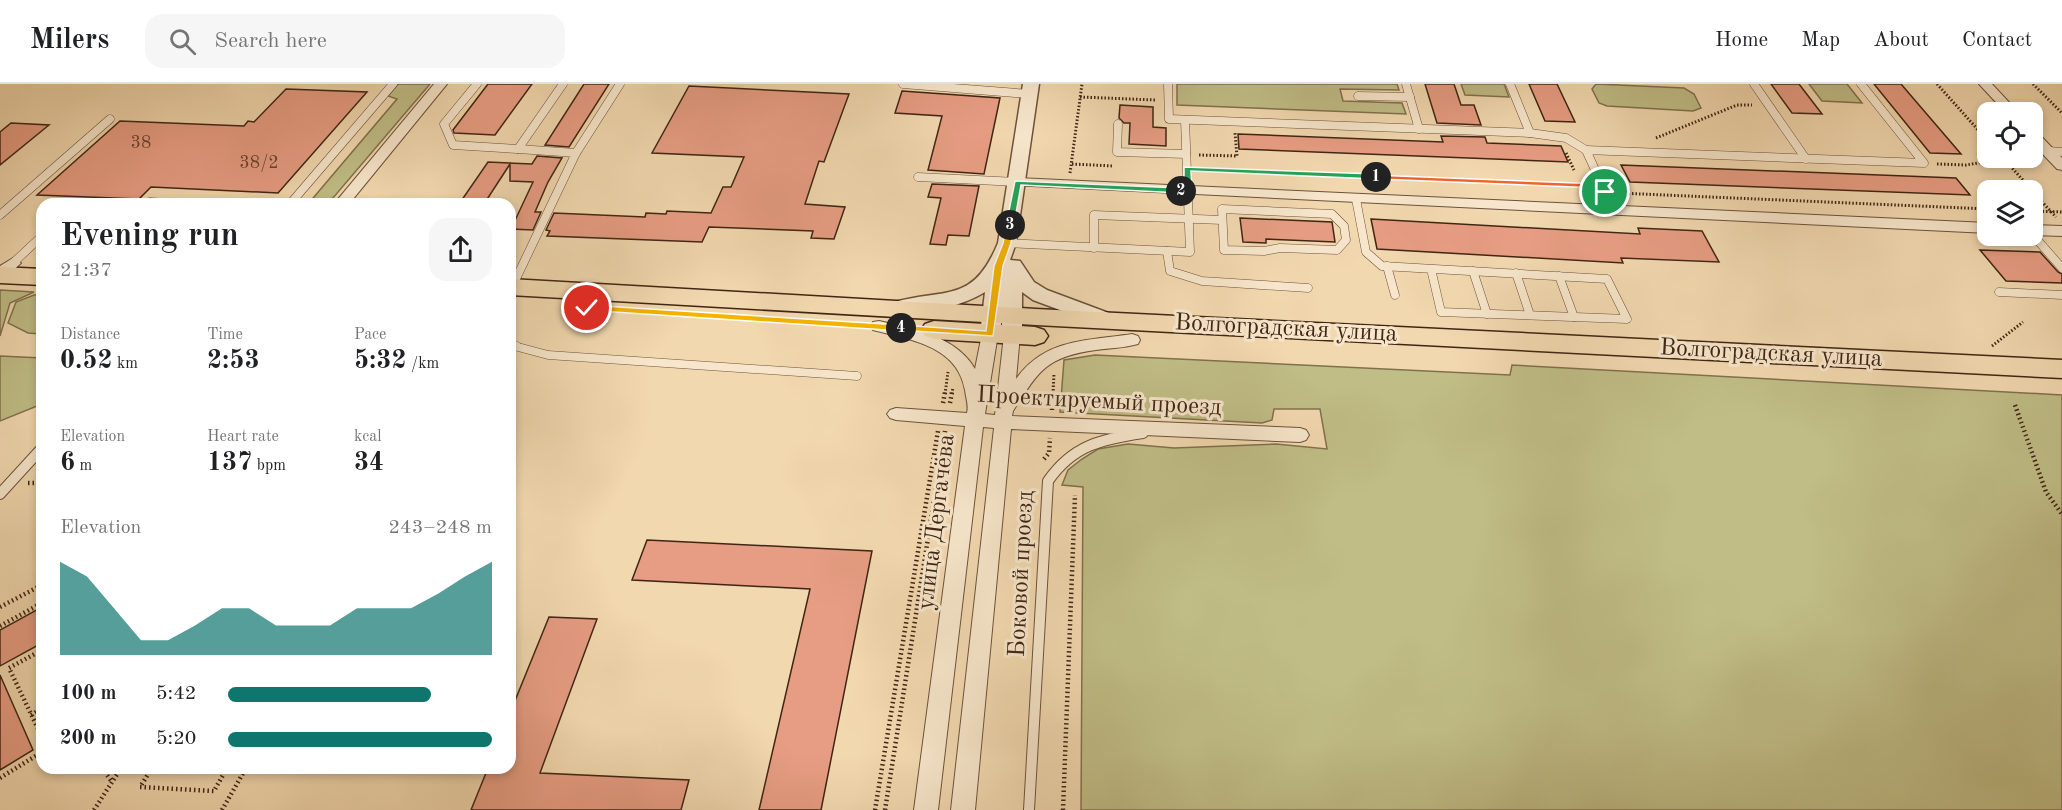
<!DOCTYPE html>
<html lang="en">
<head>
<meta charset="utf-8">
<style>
  :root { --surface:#fff; --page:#f6f6f6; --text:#202124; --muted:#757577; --line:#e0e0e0; --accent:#0f766e }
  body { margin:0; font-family:"Old Standard TT",serif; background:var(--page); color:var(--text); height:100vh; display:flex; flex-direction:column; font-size:22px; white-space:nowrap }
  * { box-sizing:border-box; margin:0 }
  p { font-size:20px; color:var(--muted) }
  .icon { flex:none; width:33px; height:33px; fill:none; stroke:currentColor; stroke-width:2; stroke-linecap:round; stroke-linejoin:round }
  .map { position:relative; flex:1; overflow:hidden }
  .drawer { position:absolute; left:36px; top:114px; width:480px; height:576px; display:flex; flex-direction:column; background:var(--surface); border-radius:18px; box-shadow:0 3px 9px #0003 }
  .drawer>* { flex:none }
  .tools { position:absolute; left:1977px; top:18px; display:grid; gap:12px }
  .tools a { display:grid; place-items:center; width:66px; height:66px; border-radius:12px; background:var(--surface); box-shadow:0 3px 9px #0003; font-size:30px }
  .pin { position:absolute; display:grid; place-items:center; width:51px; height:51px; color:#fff; margin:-26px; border:3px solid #fff; border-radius:50%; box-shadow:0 2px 6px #0007 }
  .km { position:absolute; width:30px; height:30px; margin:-15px; border-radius:50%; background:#222; color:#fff; font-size:16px; line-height:30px; text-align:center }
  .round { display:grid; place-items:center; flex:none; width:63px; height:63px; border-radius:18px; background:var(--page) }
  .overview { display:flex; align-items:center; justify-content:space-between; height:102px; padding:0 24px }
  h1 { font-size:33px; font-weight:700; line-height:45px }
  .metrics { display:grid; grid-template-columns:repeat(3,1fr); gap:9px; height:102px; padding:6px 24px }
  .metrics div { display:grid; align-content:center }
  .metrics b { font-size:26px; font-weight:700 }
  .metrics small { font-size:16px; font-weight:400 }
  .metrics p { font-size:16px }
  .chart { height:168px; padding:12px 24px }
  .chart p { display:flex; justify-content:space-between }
  .chart svg { width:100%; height:108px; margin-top:6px; fill:var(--accent); opacity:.7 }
  ul { padding:0 24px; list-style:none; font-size:20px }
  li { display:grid; grid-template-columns:96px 72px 1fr; align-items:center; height:45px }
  li i { height:15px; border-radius:8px; background:var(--accent) }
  header { display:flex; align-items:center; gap:36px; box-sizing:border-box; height:84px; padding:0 30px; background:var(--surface); border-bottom:2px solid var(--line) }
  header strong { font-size:28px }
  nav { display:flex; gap:33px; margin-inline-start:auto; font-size:21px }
  .search { width:420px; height:54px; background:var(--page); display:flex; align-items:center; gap:15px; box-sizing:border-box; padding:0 21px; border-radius:18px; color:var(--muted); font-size:22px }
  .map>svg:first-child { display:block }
  .green { fill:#c0bd86; stroke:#80714d; stroke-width:1.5 }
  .building { fill:#e79d83; stroke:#3f2514; stroke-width:1.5 }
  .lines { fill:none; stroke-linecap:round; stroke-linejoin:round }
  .service-far1-casing { stroke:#6c523b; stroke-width:9 }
  .service-casing { stroke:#6c523b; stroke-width:12 }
  .minor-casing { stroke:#6c523b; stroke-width:2 }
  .tertiary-casing { stroke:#6c523b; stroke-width:3 }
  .primary-casing { stroke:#3f2514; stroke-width:3 }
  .path-far1 { stroke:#3f2514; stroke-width:3; stroke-dasharray:1.5 2; stroke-linecap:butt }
  .path { stroke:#3f2514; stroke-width:4.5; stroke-dasharray:1.5 3; stroke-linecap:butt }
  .service-far1 { stroke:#f7e6cb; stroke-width:8 }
  .service { stroke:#f7e6cb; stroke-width:10 }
  .minor { fill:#f7e6cb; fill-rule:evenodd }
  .tertiary { fill:#f7e6cb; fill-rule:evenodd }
  .primary { fill:#f2d8af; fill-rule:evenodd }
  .split-1 { fill:#f0652b; stroke:#fff; stroke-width:1.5 }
  .split-2 { fill:#22a559; stroke:#fff; stroke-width:1.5 }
  .split-3 { fill:#22a559; stroke:#fff; stroke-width:1.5 }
  .split-4 { fill:#f5b400; stroke:#fff; stroke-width:1.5 }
  .split-5 { fill:#f5b400; stroke:#fff; stroke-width:1.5 }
  .labels { text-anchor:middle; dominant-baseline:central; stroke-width:6; stroke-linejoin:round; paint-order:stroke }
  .far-number-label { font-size:18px; fill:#694330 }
  .street-label { font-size:24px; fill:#3f2514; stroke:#f7e6cb }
</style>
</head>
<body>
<header>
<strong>Milers</strong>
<div class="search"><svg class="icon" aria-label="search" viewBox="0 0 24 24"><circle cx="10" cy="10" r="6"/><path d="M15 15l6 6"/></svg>Search here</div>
<nav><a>Home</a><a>Map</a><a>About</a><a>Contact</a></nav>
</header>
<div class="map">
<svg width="2062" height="726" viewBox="0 0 2062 726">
  <rect width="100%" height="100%" fill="#f2d8af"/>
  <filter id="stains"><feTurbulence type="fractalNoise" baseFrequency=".00333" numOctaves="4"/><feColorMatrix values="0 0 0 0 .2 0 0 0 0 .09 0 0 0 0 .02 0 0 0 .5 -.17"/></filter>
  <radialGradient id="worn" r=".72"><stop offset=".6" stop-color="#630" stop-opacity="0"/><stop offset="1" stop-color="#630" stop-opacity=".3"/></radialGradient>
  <g class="green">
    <polygon points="398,0 430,0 333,114 320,120 308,120 397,15 388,12"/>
    <polygon points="1177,0 1397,0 1399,6 1340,5 1343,17 1402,19 1406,30 1177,21"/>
    <polygon points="1461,0 1504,0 1509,13 1465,11"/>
    <polygon points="1596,0 1684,4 1694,10 1701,24 1693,27 1607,22 1599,19 1592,5"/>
    <polygon points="1809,0 1847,0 1862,19 1822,17"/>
    <polygon points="0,206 34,208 10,219 0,252"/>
    <polygon points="34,211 42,211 42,250 28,249 8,239 16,218"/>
    <polygon points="1095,271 1510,291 1512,281 2062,311 2062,726 1081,726 1083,403 1062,401 1068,386 1082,375 1098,365 1128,360 1174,364 1276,360 1327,365 1320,325 1274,325 1272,336 1262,339 1060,328 1064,276"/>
    <polygon points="0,272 42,274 42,320 0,337"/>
  </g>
  <g class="building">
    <polygon points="488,0 532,0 495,51 454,49 453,46"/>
    <polygon points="584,0 609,0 569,63 545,61"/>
    <polygon points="1425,0 1454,0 1461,21 1474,21 1481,41 1437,39"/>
    <polygon points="1529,0 1557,0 1575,38 1545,37"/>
    <polygon points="1771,0 1799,0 1822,30 1792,29"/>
    <polygon points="1874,0 1901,0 1961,70 1930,69"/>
    <polygon points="689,2 849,10 824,78 819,77 805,120 845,123 834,155 811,154 813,147 709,143 702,158 547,152 550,147 546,146 554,129 645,133 646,129 666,130 667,127 711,129 723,103 731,103 744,73 652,69"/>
    <polygon points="286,5 367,8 278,109 151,103 139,115 37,111 120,37 244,42 248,37 254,38"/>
    <polygon points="902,7 1000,14 984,90 928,86 942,32 895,29"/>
    <polygon points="1120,21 1153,23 1153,43 1166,44 1166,62 1129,60 1130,39 1124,39 1119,34"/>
    <polygon points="11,39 49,41 0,81 0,48"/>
    <polygon points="1238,50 1443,58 1441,52 1485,53 1487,59 1561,62 1568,78 1239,65"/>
    <polygon points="537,72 562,74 548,98 535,128 541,128 533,146 511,145 533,98 510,97 510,80 484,120 459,120 488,78 532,80"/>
    <polygon points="1621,81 1956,94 1970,111 1630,98"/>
    <polygon points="932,100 979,102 969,152 948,151 946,161 930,160 941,114 928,113"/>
    <polygon points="1240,134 1332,138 1335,158 1266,155 1266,159 1243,158"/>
    <polygon points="1371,135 1640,150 1638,144 1702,147 1719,178 1621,174 1623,179 1377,165"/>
    <polygon points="1980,166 2040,168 2058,188 2062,190 2062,199 2006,197"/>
    <polygon points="647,456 872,467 821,726 759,726 810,505 632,496"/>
    <polygon points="42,523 42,559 0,582 0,546"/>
    <polygon points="549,533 597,535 540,689 689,696 681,726 471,726 488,684 510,684 510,629"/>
    <polygon points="0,591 33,666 0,686"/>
  </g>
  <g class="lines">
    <g class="service-far1-casing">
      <g id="service-far1">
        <polyline points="477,0 444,40 453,61 518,65"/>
        <polyline points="903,0 1029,10"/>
        <polyline points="1168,0 1169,35 1530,49 1566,54 1586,66"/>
        <polyline points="1406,0 1419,45"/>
        <polyline points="1510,0 1530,49"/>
        <polyline points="1754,0 1806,75"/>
        <polyline points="1358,12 1410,13"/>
        <polyline points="1118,40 1117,68 1186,70"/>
        <polyline points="2048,67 2062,68"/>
        <polyline points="576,69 620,0"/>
        <polyline points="918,93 1017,98"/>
        <polyline points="1356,115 1366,168 1382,182 1607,195 1627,235 1441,228 1431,185"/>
        <polyline points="150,118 185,120"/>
        <polyline points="290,120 393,0"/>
        <polygon points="1222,125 1332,130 1344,142 1346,156 1337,166 1280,164 1264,167 1224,166"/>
        <polyline points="1614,127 1586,66 1924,79 1861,0"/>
        <polyline points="0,131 110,35"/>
        <polyline points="2032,150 2062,184"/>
        <polyline points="1007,159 1190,168 1185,36"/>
        <polyline points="1094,164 1094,131 1222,136"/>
        <polyline points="1167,167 1170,187 1202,197 1308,204"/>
        <polyline points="13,179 42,152"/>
        <polyline points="1387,182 1395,211"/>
        <polyline points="1473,187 1487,230"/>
        <polyline points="1516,189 1530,231"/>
        <polyline points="1559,192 1574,233"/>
        <polyline points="512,203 576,69 518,65 563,0"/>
        <polyline points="1999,208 2062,211"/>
        <polyline points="510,258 518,263 548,271 857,292"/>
      </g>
    </g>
    <g class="service-casing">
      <g id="service">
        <polyline points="0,410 42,364"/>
        <path d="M1029 726 1048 397C1073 361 1102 355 1143 349"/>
      </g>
    </g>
    <g class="minor-casing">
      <g id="minor">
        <polygon points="434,0 447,0 349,120 334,120"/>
        <polygon points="1979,0 1992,0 2018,28 2005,28"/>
        <polygon points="2032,47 2037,48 2062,74 2062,86 2057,85 2032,59"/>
        <polygon points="1017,94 1988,139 1988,149 1012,101 1010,98 1012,95"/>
        <polygon points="2032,141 2062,142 2062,152 2032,151"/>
        <polygon points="13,174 21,179 5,194 0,195 0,182"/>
        <path d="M879 237C914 245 956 252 975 285L982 250 984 246H996L998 250 985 330 995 331 1004 251 1006 247H1018L1020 251 1016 295C1045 254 1087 257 1132 250L1138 252 1140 256 1138 260C1124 264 1110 264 1096 266 1045 273 1039 287 1013 327L1012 332 1300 344 1306 346 1309 351 1306 356 1300 358 1011 345 975 726H951L994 344 983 343 938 726H914L965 342 896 336 890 334 887 330 890 326 896 324 967 329C969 321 966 315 965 306 957 261 910 256 873 246L871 242 873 238Z"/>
      </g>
    </g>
    <g class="tertiary-casing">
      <path id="tertiary" d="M1023 0H1039L1016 159 1010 176 1020 177 1034 198 1047 206 1114 231 1117 236 1114 241 1107 243 1100 241 1033 216 1022 208V251L1019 256 1012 258 1005 256 1002 251V232L1000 250 997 255 990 257 983 255 980 250 985 208C964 221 919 234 895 228L892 223 895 218C946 204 973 220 998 159Z"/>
    </g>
    <g class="primary-casing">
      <g id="primary">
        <polygon points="0,183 42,185 42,201 0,199"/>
        <polygon points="510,195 1036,225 2062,276 2062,294 1036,241 510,211"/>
        <polygon points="934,237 1035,243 1044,246 1048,252 1044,258 1035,261 934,255 925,252 921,246 925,240"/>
      </g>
    </g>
    <g class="path-far1">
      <polyline points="1937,0 1988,57"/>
      <polyline points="2033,0 2062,29"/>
      <polyline points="1080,13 1155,16"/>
      <polyline points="1656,54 1737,21 1752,21"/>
      <polyline points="1566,69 1574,86"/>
      <polyline points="1199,71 1237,72 1235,49"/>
      <polyline points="2003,74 2032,106"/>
      <polyline points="1072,80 1113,82"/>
      <polyline points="1937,80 1966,81 2010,74"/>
      <polyline points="1198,85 1589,101"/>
      <polyline points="1070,89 1082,0"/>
      <polyline points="2032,107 2056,133"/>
      <polyline points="1618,109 1988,125"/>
      <polyline points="2032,127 2062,128"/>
      <polyline points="1992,262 2023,238"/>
      <polyline points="945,310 948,288"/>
      <polyline points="952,310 953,303"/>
      <polyline points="1053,310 1054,289"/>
    </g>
    <g class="path">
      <polyline points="943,319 945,308"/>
      <polyline points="950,319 952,308"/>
      <polyline points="2015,321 2046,408 2062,430"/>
      <polyline points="1052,326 1053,308"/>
      <polyline points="1044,375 1049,369 1050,354"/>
      <polyline points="28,399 42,399"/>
      <polyline points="1028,433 1031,409"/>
      <polyline points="0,523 42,501"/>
      <polyline points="0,542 42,519"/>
      <polyline points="42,566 9,584 42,653"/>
      <polyline points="31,631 42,624"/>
      <polyline points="102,684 112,698"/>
      <polyline points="152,684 140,703 214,707 227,684"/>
      <polyline points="0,694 42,668"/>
      <polyline points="94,726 121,684"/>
      <polyline points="222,726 246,684"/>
      <polyline points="875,726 938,347"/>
      <polyline points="885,726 945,347"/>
      <polyline points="1063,726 1075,411"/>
    </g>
    <use href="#service-far1" class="service-far1"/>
    <use href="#service" class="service"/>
    <use href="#minor" class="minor"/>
    <use href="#tertiary" class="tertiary"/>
    <use href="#primary" class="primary"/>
  </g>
  <polygon class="split-1" points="1373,91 1602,100 1609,108 1602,110 1599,104 1376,95 1372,93"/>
  <polygon class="split-2" points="1184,83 1376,90 1379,93 1376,95 1191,87 1192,107 1181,109 1177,107 1184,105"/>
  <polygon class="split-3" points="1015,97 1181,104 1185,107 1181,109 1021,101 1014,141 1010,144 1006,141"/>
  <polygon class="split-4" points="1010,139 1014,141 1011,159 1003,182 993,252 897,246 897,242 901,241 986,247 994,182 1003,159 1006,141"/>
  <polygon class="split-5" points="587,221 901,241 905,244 901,247 584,226 583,224"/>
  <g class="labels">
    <g class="far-number-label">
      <text x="141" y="59">38</text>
      <text x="259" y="79">38/2</text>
    </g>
    <g class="street-label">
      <text transform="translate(1286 245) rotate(3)">Волгоградская улица</text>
      <text transform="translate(1771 270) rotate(3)">Волгоградская улица</text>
      <text transform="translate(1099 318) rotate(3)">Проектируемый проезд</text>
      <text transform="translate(937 438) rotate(-83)">улица Дергачёва</text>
      <text transform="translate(1022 490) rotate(-87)">Боковой проезд</text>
    </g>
  </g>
  <rect width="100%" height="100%" filter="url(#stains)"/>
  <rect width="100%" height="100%" fill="url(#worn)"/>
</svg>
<div class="tools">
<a><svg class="icon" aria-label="locate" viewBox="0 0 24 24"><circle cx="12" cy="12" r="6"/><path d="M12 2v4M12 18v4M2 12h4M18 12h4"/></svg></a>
<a><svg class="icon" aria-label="layers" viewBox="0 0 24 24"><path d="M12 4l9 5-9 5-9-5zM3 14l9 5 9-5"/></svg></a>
</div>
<div class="pin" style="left:1605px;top:108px;background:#1e9e55"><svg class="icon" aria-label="arrive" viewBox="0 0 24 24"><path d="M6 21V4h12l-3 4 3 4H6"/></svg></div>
<div class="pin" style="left:587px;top:224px;background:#d93025"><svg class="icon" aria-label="check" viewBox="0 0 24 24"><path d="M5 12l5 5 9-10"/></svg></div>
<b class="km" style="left:1376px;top:93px">1</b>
<b class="km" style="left:1181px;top:107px">2</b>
<b class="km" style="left:1010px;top:141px">3</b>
<b class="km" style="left:901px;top:244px">4</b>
<section class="drawer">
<div class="overview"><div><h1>Evening run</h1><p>21:37</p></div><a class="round"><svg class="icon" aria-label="share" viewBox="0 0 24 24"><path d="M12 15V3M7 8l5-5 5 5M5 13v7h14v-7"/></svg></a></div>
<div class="metrics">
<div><p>Distance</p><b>0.52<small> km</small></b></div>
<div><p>Time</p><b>2:53</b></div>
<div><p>Pace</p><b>5:32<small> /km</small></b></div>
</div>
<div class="metrics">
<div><p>Elevation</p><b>6<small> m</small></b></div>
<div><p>Heart rate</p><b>137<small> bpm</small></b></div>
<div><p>kcal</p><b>34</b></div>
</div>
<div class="chart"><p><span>Elevation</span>243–248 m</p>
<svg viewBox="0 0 160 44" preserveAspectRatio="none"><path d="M0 44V6L10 12L20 25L30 38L40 38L50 32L60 25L70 25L80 32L90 32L100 32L110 25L120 25L130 25L140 19L150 12L160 6V44z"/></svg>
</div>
<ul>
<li><b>100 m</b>5:42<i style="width:77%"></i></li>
<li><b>200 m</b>5:20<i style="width:100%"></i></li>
</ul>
</section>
</div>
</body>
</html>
